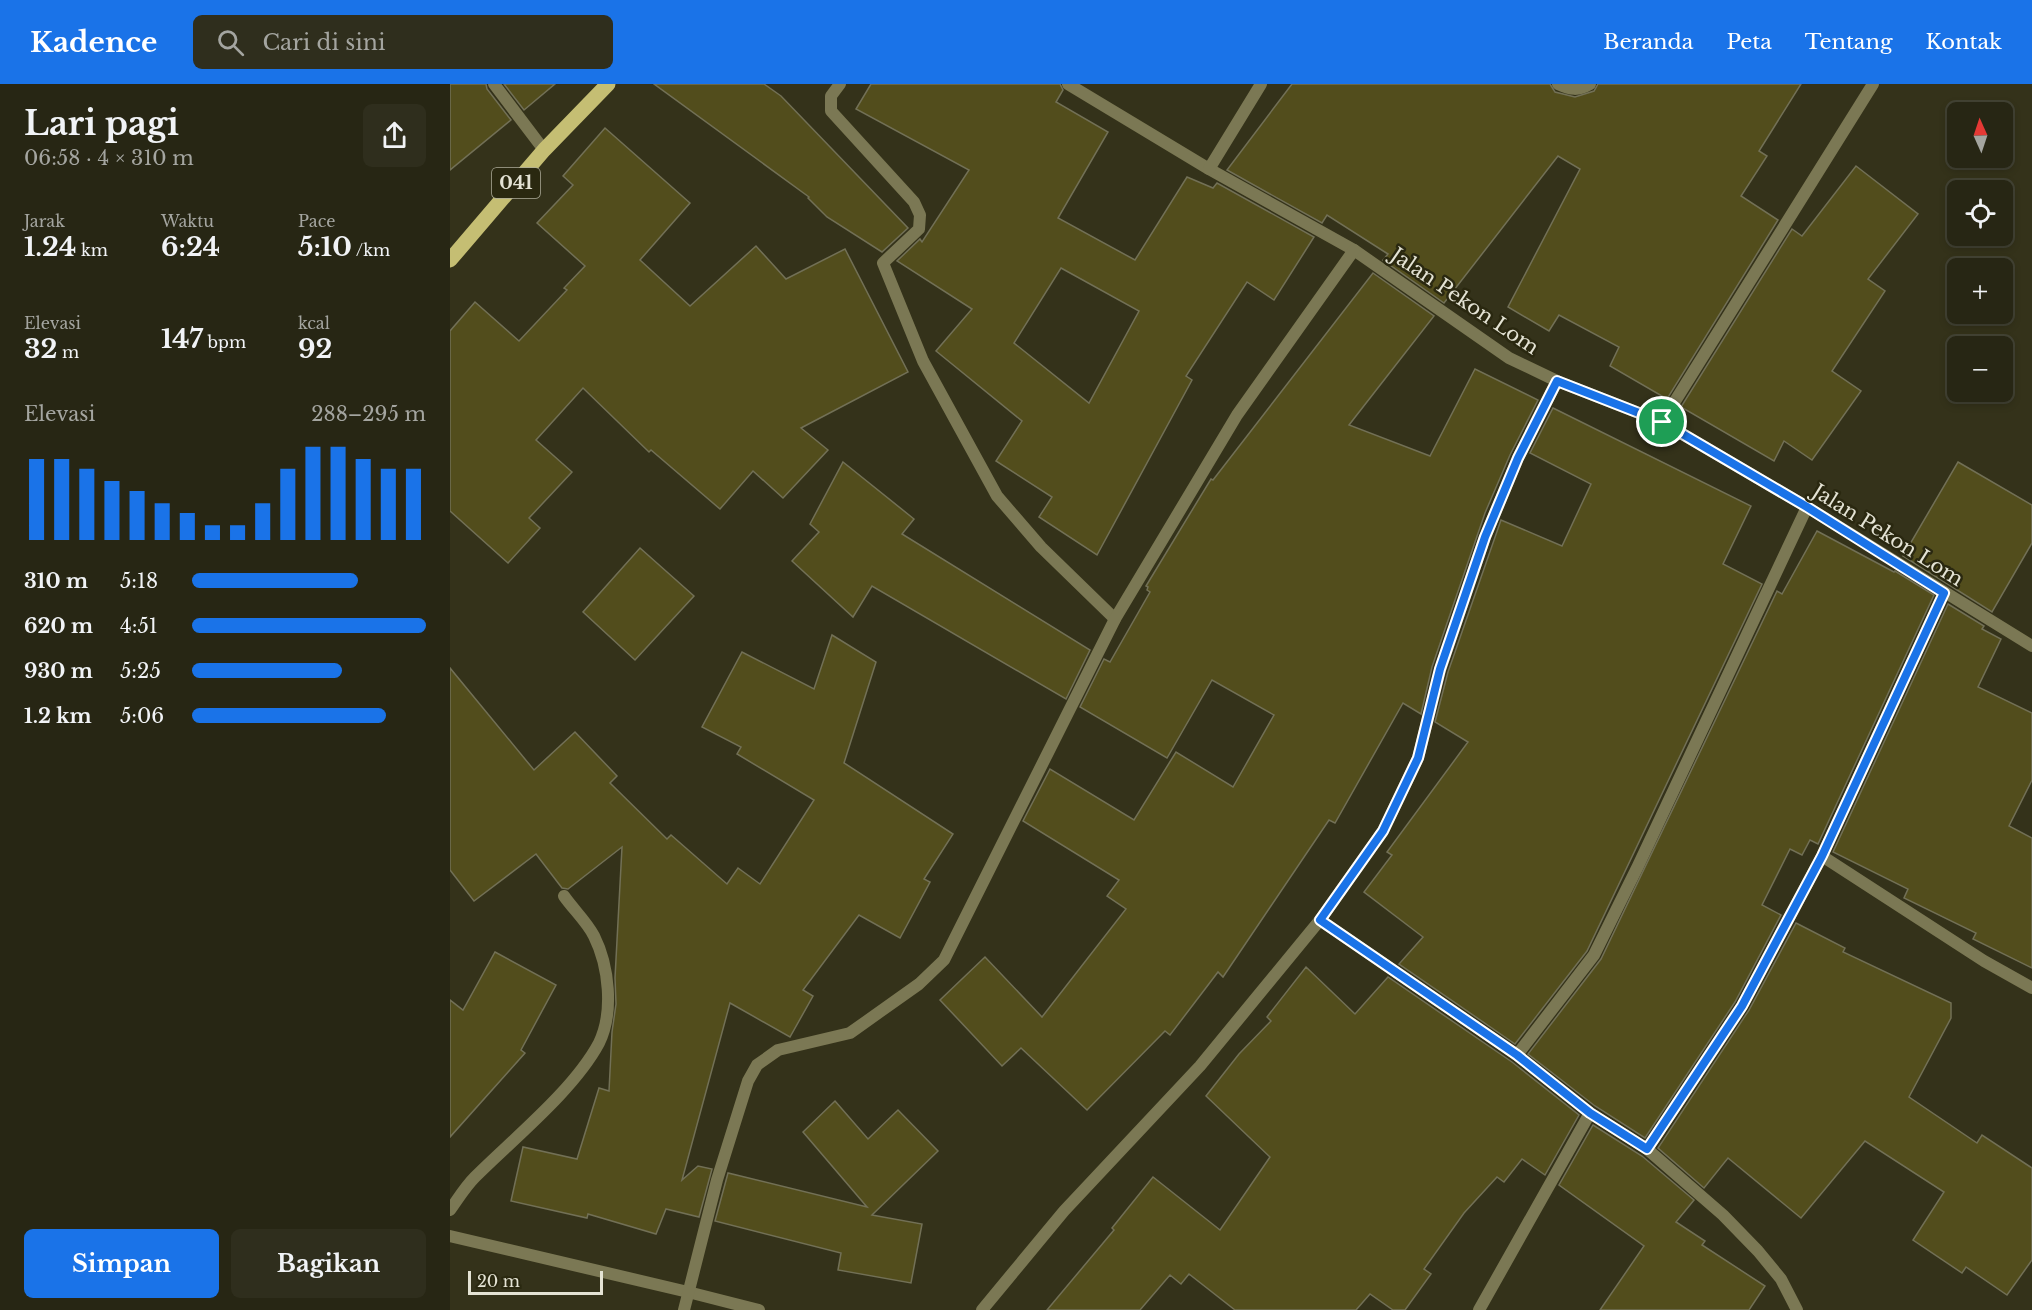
<!DOCTYPE html>
<html lang="id">
<head>
<meta charset="utf-8">
<style>
  :root { --surface:#272614; --page:#2f2e1d; --text:#f1f3f6; --muted:#a4a5a0; --line:#434334; --accent:#1a73e8 }
  body { margin:0; font-family:"Libre Baskerville",serif; background:var(--page); color:var(--text); height:100vh; display:flex; flex-direction:column; font-size:22px; white-space:nowrap }
  * { box-sizing:border-box; margin:0 }
  p { font-size:20px; color:var(--muted) }
  .icon { flex:none; width:33px; height:33px; fill:none; stroke:currentColor; stroke-width:2; stroke-linecap:round; stroke-linejoin:round }
  .map { position:relative; flex:1; overflow:hidden }
  .drawer { display:flex; flex-direction:column; background:var(--surface); width:450px }
  .drawer>* { flex:none }
  .needle { width:39px; rotate:357deg }
  .controls { position:absolute; left:1497px; top:18px; display:grid; gap:12px }
  .controls a { display:grid; place-items:center; width:66px; height:66px; border-radius:9px; background:var(--surface); box-shadow:0 3px 9px #0003,0 0 0 2px var(--line); font-size:30px }
  .scale { position:absolute; left:18px; bottom:15px; width:135px; box-sizing:border-box; padding-left:6px; border:3px solid #e4e3d4; border-top:0; font-size:16px; line-height:21px; white-space:nowrap; color:#e4e3d4; -webkit-text-stroke:4px #2a2810; paint-order:stroke }
  .pin { position:absolute; display:grid; place-items:center; width:51px; height:51px; color:#fff; margin:-26px; border:3px solid #fff; border-radius:50%; box-shadow:0 2px 6px #0007 }
  .round { display:grid; place-items:center; flex:none; width:63px; height:63px; border-radius:9px; background:var(--page) }
  .headline { display:flex; align-items:center; justify-content:space-between; height:102px; padding:0 24px }
  h1 { font-size:33px; font-weight:700; line-height:45px }
  .stats { display:grid; grid-template-columns:repeat(3,1fr); gap:9px; height:102px; padding:6px 24px }
  .stats div { display:grid; align-content:center }
  .stats b { font-size:26px; font-weight:700 }
  .stats small { font-size:16px; font-weight:400 }
  .stats p { font-size:16px }
  .chart { height:168px; padding:12px 24px }
  .chart p { display:flex; justify-content:space-between }
  .chart svg { width:100%; height:108px; margin-top:6px; stroke:var(--accent); stroke-width:6 }
  .action { display:flex; gap:12px; margin-top:auto; padding:12px 24px }
  .action a { flex:1; height:69px; border-radius:9px; background:var(--accent); color:#fff; font-size:24px; font-weight:700; line-height:69px; text-align:center }
  .action a+a { background:var(--page); color:var(--text) }
  ul { padding:0 24px; list-style:none; font-size:20px }
  li { display:grid; grid-template-columns:96px 72px 1fr; align-items:center; height:45px }
  li i { height:15px; border-radius:8px; background:var(--accent) }
  header { display:flex; align-items:center; gap:36px; box-sizing:border-box; height:84px; padding:0 30px; background:var(--accent); color:#fff }
  header strong { font-size:28px }
  nav { display:flex; gap:33px; margin-inline-start:auto; font-size:21px }
  .search { width:420px; height:54px; background:var(--page); display:flex; align-items:center; gap:15px; box-sizing:border-box; padding:0 21px; border-radius:9px; color:var(--muted); font-size:22px }
  main { display:flex; flex:1; min-height:0 }
  .map>svg:first-child { display:block }
  .building { fill:#524d1c; stroke:#727056; stroke-width:1.5; fill-rule:evenodd }
  .lines { fill:none; stroke-linecap:round; stroke-linejoin:round }
  .service { stroke:#7b7854; stroke-width:12 }
  .minor { stroke:#7b7854; stroke-width:12 }
  .primary { stroke:#c5be73; stroke-width:15 }
  .route-casing { stroke:#fff; stroke-width:12 }
  .route { stroke:#1a73e8; stroke-width:8 }
  .labels { text-anchor:middle; dominant-baseline:central; stroke-width:5; stroke-linejoin:round; paint-order:stroke }
  .shield { fill:#2a2810; stroke:#acab99; stroke-width:1.5 }
  .shield-label { font-size:18px; font-weight:bold; fill:#e4e3d4 }
  .street-label { font-size:20px; fill:#e4e3d4; stroke:#2a2810 }
</style>
</head>
<body>
<header>
<strong>Kadence</strong>
<div class="search"><svg class="icon" aria-label="search" viewBox="0 0 24 24"><circle cx="10" cy="10" r="6"/><path d="M15 15l6 6"/></svg>Cari di sini</div>
<nav><a>Beranda</a><a>Peta</a><a>Tentang</a><a>Kontak</a></nav>
</header>
<main>
<section class="drawer">
<div class="headline"><div><h1>Lari pagi</h1><p>06:58 · 4 × 310 m</p></div><a class="round"><svg class="icon" aria-label="share" viewBox="0 0 24 24"><path d="M12 15V3M7 8l5-5 5 5M5 13v7h14v-7"/></svg></a></div>
<div class="stats">
<div><p>Jarak</p><b>1.24<small> km</small></b></div>
<div><p>Waktu</p><b>6:24</b></div>
<div><p>Pace</p><b>5:10<small> /km</small></b></div>
</div>
<div class="stats">
<div><p>Elevasi</p><b>32<small> m</small></b></div>
<div><b>147<small> bpm</small></b></div>
<div><p>kcal</p><b>92</b></div>
</div>
<div class="chart"><p><span>Elevasi</span>288–295 m</p>
<svg viewBox="0 0 160 44" preserveAspectRatio="none"><path d="M5 44V11M15 44V11M25 44V15M35 44V20M45 44V24M55 44V29M65 44V33M75 44V38M85 44V38M95 44V29M105 44V15M115 44V6M125 44V6M135 44V11M145 44V15M155 44V15"/></svg>
</div>
<ul>
<li><b>310 m</b>5:18<i style="width:71%"></i></li>
<li><b>620 m</b>4:51<i style="width:100%"></i></li>
<li><b>930 m</b>5:25<i style="width:64%"></i></li>
<li><b>1.2 km</b>5:06<i style="width:83%"></i></li>
</ul>
<div class="action"><a>Simpan</a><a>Bagikan</a></div>
</section>
<div class="map">
<svg width="1582" height="1226" viewBox="0 0 1582 1226">
  <rect width="100%" height="100%" fill="#34321a"/>
  <g class="building">
    <polygon points="0,0 36,0 37,5 61,36 0,86"/>
    <polygon points="54,0 105,0 74,26"/>
    <polygon points="204,0 314,0 331,12 458,144 432,168 377,133 358,114 359,113"/>
    <path d="M421 0H610L613 6 606 18 658 48 608 134 685 176 737 93 763 104 767 99 864 153 824 216 797 198 736 292 742 296 647 471 589 433 602 413 546 377 572 337 486 267 522 225 447 177 470 155 472 158 519 86 406 25ZM611 184 689 227 639 319 564 259Z"/>
    <polygon points="842,0 1100,0 1105,8 1125,13 1144,7 1148,0 1351,0 1309,67 1317,72 1291,112 1328,136 1217,315 1160,282 1169,263 1109,231 1099,247 1058,223 1130,85 1108,72 994,219 933,176 938,170 877,131 872,139 777,86"/>
    <polygon points="155,44 240,119 190,176 240,222 306,162 336,195 395,165 458,288 351,344 378,366 333,414 303,387 270,425 201,366 199,368 133,304 86,356 122,388 79,434 90,444 58,479 0,427 0,247 25,218 69,257 117,206 114,204 135,182 87,139 123,101 113,92"/>
    <polygon points="1406,82 1468,130 1418,195 1435,207 1382,287 1411,307 1362,376 1334,357 1324,377 1231,323 1342,145 1352,152"/>
    <polygon points="923,189 984,232 899,341 980,372 1025,285 1088,316 1060,371 1035,429 982,583 971,630 953,619 885,739 879,736 773,893 768,888 720,951 715,947 637,1026 571,964 552,982 490,916 535,873 592,933 676,825 657,812 669,796 573,737 600,685 684,736 726,668 783,703 824,631 762,596 717,674 630,623 654,575 660,578 700,508 697,506 698,503 696,502 761,395 763,396"/>
    <polygon points="1103,324 1301,422 1273,480 1312,500 1137,867 1065,960 949,880 973,853 914,808 942,771 937,768 1018,658 985,638 998,588 1051,436 1112,462 1141,400 1080,369"/>
    <polygon points="393,378 464,435 452,450 640,566 616,615 422,502 403,533 342,477 369,448 360,440"/>
    <polygon points="1508,378 1582,421 1582,459 1542,528 1453,472"/>
    <polygon points="1367,447 1444,488 1445,487 1484,511 1368,760 1360,756 1352,771 1340,765 1312,821 1331,831 1285,918 1195,1054 1145,1022 1078,970 1151,875 1327,507 1332,510"/>
    <polygon points="190,464 244,512 185,576 133,528"/>
    <polygon points="1498,520 1534,542 1532,545 1551,555 1528,603 1582,629 1582,696 1559,742 1582,754 1582,884 1523,855 1526,849 1454,814 1458,805 1383,768"/>
    <polygon points="382,551 426,578 394,679 503,750 474,795 480,798 450,854 409,831 353,906 363,912 340,953 280,919 232,1096 248,1082 262,1085 249,1133 216,1125 206,1150 138,1130 137,1134 61,1117 73,1063 127,1075 149,1004 159,1007 162,948 166,920 165,894 172,763 118,805 112,804 86,770 24,817 0,786 0,584 84,686 125,648 167,692 160,699 217,755 221,751 277,800 288,784 310,800 364,716 287,670 291,663 252,643 292,568 364,605"/>
    <polygon points="1346,839 1395,864 1393,868 1501,919 1501,934 1459,1013 1527,1059 1532,1051 1582,1084 1582,1176 1557,1211 1516,1183 1512,1189 1463,1156 1494,1108 1415,1057 1351,1134 1278,1074 1254,1104 1208,1064 1299,926"/>
    <polygon points="45,868 106,901 71,966 75,969 0,1053 0,916 13,926"/>
    <polygon points="856,883 905,930 938,893 1062,978 1129,1031 1095,1091 1072,1075 1054,1098 1047,1093 1014,1129 974,1185 981,1190 955,1226 943,1226 920,1210 906,1226 785,1226 739,1190 731,1200 720,1191 690,1226 597,1226 664,1146 662,1144 703,1093 770,1146 820,1073 756,1012 789,970 821,937 817,933"/>
    <polygon points="385,1017 418,1055 448,1026 488,1067 422,1131 472,1140 461,1199 388,1186 391,1169 265,1137 278,1089 417,1123 353,1048"/>
    <polygon points="1143,1041 1192,1072 1244,1116 1226,1138 1255,1157 1252,1161 1315,1202 1299,1226 1150,1226 1194,1162 1109,1101"/>
  </g>
  <g class="lines">
    <polyline class="service" points="44,0 94,66"/>
    <g class="minor">
      <polyline points="390,0 381,12 381,27 464,118 470,131 469,145 433,179 473,277 547,412 591,463 665,535"/>
      <polyline points="618,0 759,85 904,166 1059,274 1107,297 1212,338 1357,423 1582,562"/>
      <path d="M1108 0C1121 6 1128 7 1140 0"/>
      <polyline points="759,85 811,0"/>
      <polyline points="1212,338 1423,0"/>
      <polyline points="1494,509 1372,772 1534,877 1582,904"/>
      <polyline points="870,836 1067,971 1140,1029 1197,1065 1273,1131 1308,1167 1331,1195 1347,1226"/>
      <polyline points="1067,971 1144,871 1188,782 1357,423"/>
      <polyline points="1197,1065 1292,922 1372,772"/>
      <path d="M0 1126C8 1115 15 1103 25 1093 63 1055 124 1006 149 959 164 928 159 882 144 852 137 838 123 825 114 812"/>
      <polyline points="0,1152 238,1208 309,1226"/>
      <polyline points="234,1226 267,1096 298,997 307,981 328,966 400,949 469,900 494,876 665,535 787,331 904,166"/>
      <polyline points="532,1226 614,1127 750,982 870,836 933,747 968,674 990,586 1035,453 1068,374 1107,297"/>
      <polyline points="1029,1226 1140,1029"/>
    </g>
    <polyline class="primary" points="0,176 94,66 158,0"/>
  </g>
  <g class="lines">
    <g class="route-casing">
      <polygon id="route" points="1107,297 1212,338 1357,423 1494,509 1372,772 1292,922 1197,1065 1140,1029 1067,971 870,836 933,747 968,674 990,585 1035,453 1068,374"/>
    </g>
    <use href="#route" class="route"/>
  </g>
  <g class="labels">
    <rect class="shield" x="42" y="84" width="48" height="30" rx="4.5"/>
    <g class="shield-label">
      <text x="66" y="99">041</text>
    </g>
    <g class="street-label">
      <text transform="translate(1015 217) rotate(34)">Jalan Pekon Lom</text>
      <text transform="translate(1438 451) rotate(32)">Jalan Pekon Lom</text>
    </g>
  </g>
</svg>
<div class="controls">
<a><svg class="needle" viewBox="-14 -14 28 28"><path d="M0-13l5 13h-10z" fill="#e53935"/><path d="M0 13l5-13h-10z" fill="#a4a5a0"/></svg></a>
<a><svg class="icon" aria-label="locate" viewBox="0 0 24 24"><circle cx="12" cy="12" r="6"/><path d="M12 2v4M12 18v4M2 12h4M18 12h4"/></svg></a>
<a>+</a>
<a>−</a>
</div>
<div class="scale">20 m</div>
<div class="pin" style="left:1212px;top:338px;background:#1e9e55"><svg class="icon" aria-label="arrive" viewBox="0 0 24 24"><path d="M6 21V4h12l-3 4 3 4H6"/></svg></div>
</div>
</main>
</body>
</html>
